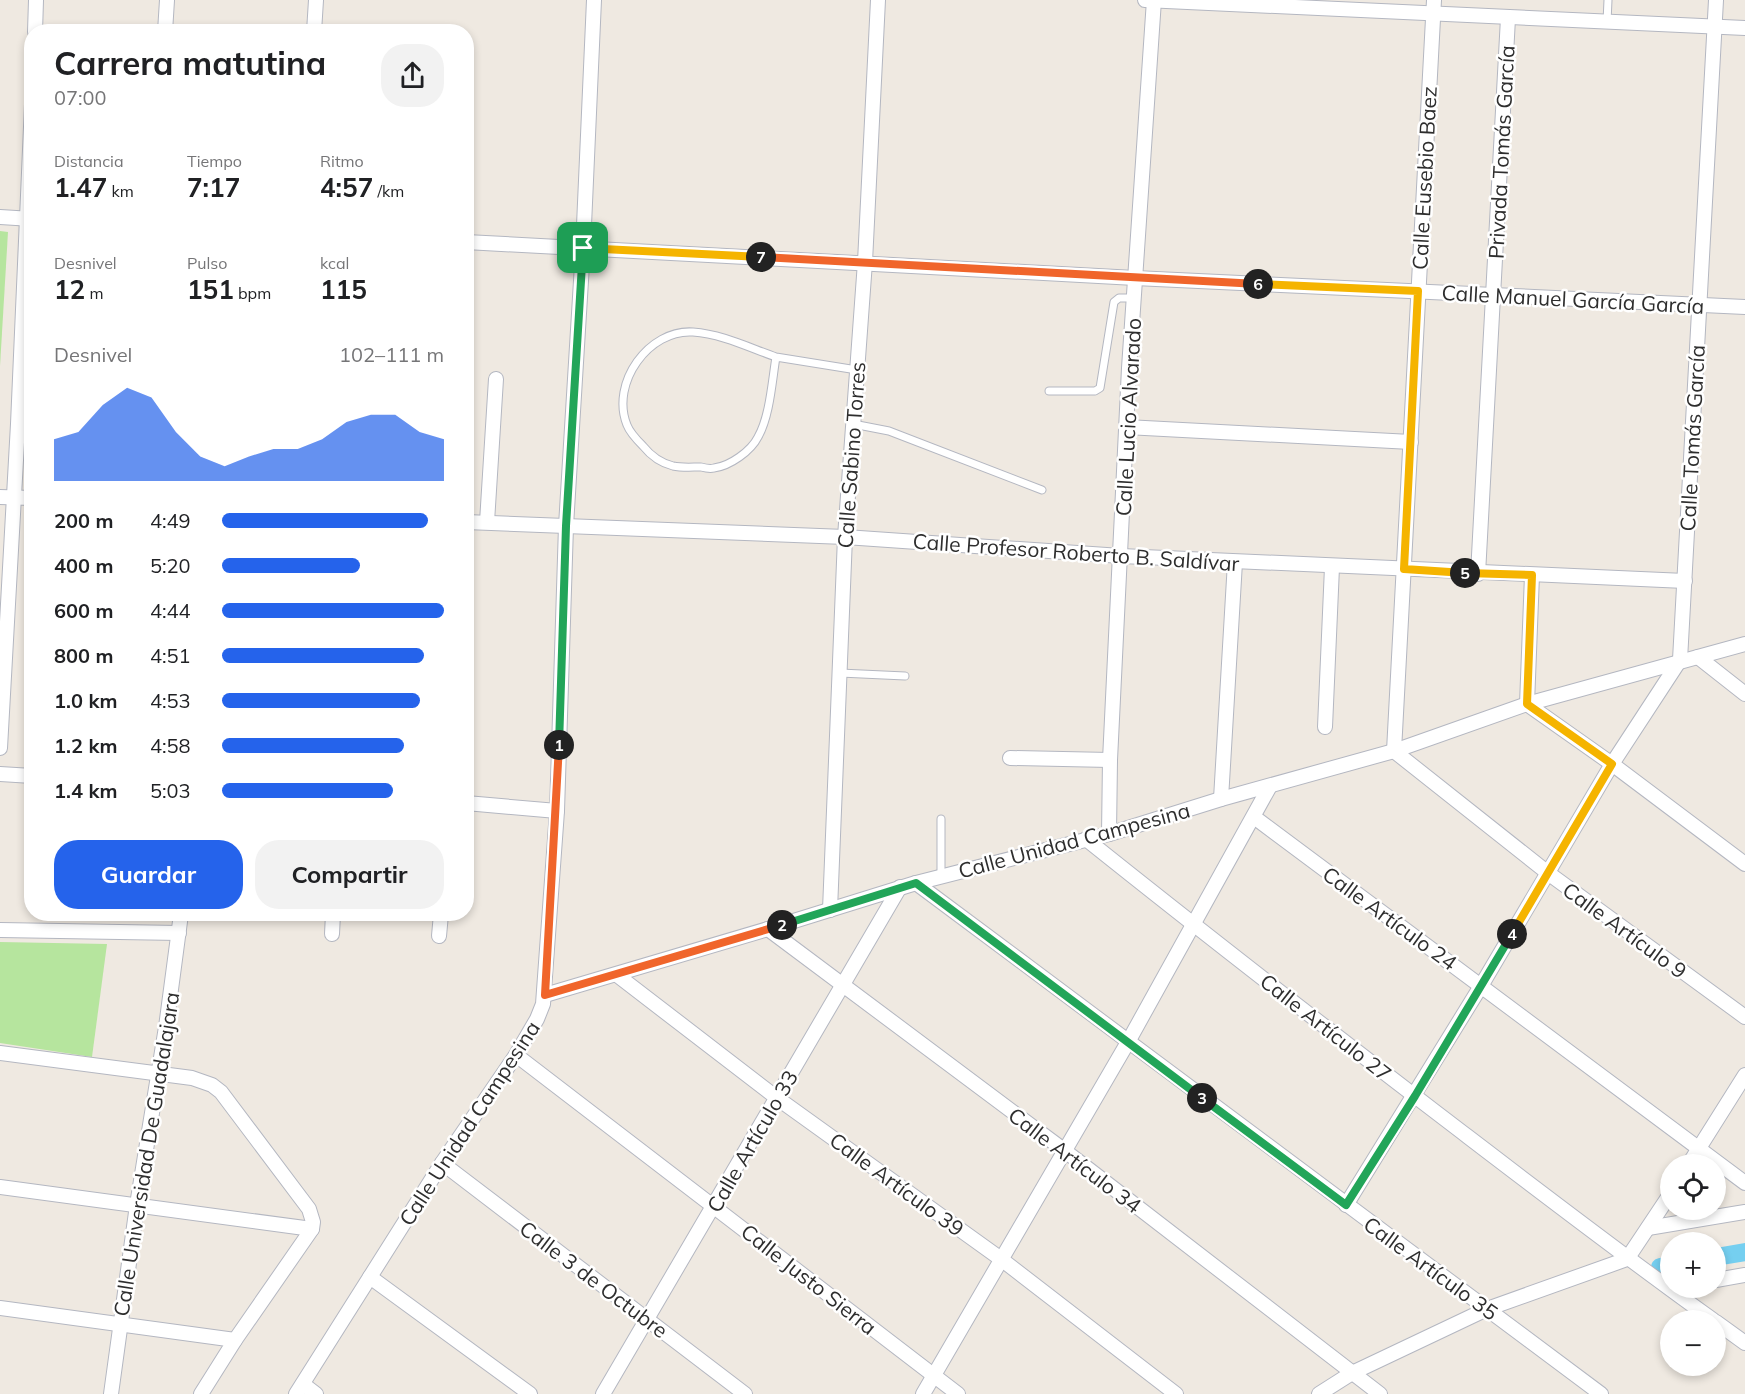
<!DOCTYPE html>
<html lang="es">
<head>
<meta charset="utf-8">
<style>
  :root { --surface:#fff; --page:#f2f2f2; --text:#202124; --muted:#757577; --accent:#2563eb }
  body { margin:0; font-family:Mulish,sans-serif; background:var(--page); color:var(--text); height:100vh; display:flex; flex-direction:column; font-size:22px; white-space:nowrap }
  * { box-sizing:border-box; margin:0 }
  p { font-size:20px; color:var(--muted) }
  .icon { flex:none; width:33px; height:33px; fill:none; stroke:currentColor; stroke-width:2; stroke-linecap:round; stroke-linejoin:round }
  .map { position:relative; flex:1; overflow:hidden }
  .drawer { position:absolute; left:24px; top:24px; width:450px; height:897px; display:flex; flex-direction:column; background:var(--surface); border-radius:24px; box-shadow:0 3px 9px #0003 }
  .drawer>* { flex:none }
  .fabs { position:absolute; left:1660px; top:1154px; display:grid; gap:12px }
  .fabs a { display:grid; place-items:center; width:66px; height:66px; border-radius:50%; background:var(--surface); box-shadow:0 3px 9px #0003; font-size:30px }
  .pin { position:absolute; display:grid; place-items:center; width:51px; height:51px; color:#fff; margin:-26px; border-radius:12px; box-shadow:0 3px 9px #0006 }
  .km { position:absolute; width:30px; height:30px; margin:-15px; border-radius:50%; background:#222; color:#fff; font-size:16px; line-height:30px; text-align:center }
  .round { display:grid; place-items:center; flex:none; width:63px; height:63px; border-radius:24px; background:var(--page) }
  .headline { display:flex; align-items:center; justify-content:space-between; height:102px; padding:0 30px }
  h1 { font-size:33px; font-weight:700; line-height:45px }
  .figures { display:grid; grid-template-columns:repeat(3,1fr); gap:9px; height:102px; padding:6px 30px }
  .figures div { display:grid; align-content:center }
  .figures b { font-size:26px; font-weight:700 }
  .figures small { font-size:16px; font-weight:400 }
  .figures p { font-size:16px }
  .chart { height:168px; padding:12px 30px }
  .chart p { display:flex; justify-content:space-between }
  .chart svg { width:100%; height:108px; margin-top:6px; fill:var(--accent); opacity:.7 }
  .primary-button { display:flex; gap:12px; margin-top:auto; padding:12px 30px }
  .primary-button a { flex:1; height:69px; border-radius:24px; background:var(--accent); color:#fff; font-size:24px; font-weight:700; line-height:69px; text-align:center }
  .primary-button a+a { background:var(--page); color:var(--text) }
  ul { padding:0 30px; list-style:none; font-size:20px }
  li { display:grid; grid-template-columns:96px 72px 1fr; align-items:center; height:45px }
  li i { height:15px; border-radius:8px; background:var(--accent) }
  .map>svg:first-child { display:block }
  .green { fill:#b6e59e }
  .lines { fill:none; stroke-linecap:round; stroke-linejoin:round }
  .canal { stroke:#75cff0; stroke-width:18 }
  .lane-casing { stroke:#b4b7c1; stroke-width:9 }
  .street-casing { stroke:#b4b7c1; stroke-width:16 }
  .lane { stroke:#fff; stroke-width:7 }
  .street { stroke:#fff; stroke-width:14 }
  .split-1-casing { stroke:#fff; stroke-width:12 }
  .split-2-casing { stroke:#fff; stroke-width:12 }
  .split-3-casing { stroke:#fff; stroke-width:12 }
  .split-4-casing { stroke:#fff; stroke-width:12 }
  .split-5-casing { stroke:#fff; stroke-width:12 }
  .split-6-casing { stroke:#fff; stroke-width:12 }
  .split-7-casing { stroke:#fff; stroke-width:12 }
  .split-8-casing { stroke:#fff; stroke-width:12 }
  .split-1 { stroke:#22a559; stroke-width:8 }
  .split-2 { stroke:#f0652b; stroke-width:8 }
  .split-3 { stroke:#22a559; stroke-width:8 }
  .split-4 { stroke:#22a559; stroke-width:8 }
  .split-5 { stroke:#f5b400; stroke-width:8 }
  .split-6 { stroke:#f5b400; stroke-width:8 }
  .split-7 { stroke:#f0652b; stroke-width:8 }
  .split-8 { stroke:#f5b400; stroke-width:8 }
  .labels { text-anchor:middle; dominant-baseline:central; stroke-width:5; stroke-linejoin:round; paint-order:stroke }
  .street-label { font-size:21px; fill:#2e2e2e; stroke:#fff }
</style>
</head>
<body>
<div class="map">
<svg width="1745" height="1394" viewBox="0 0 1745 1394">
  <rect width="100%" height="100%" fill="#efe9e1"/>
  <g class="green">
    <polygon points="0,231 8,232 0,366"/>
    <polygon points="0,942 107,944 92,1057 0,1043"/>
  </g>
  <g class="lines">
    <g class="canal">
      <polyline points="1716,1257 1745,1252"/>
      <polyline points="1660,1267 1671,1265"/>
    </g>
    <g class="lane-casing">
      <g id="lane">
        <polyline points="1607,22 1608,0"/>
        <path d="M776 357C750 348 722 334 693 332 649 329 610 383 627 425 630 433 637 440 643 446 651 456 661 463 673 466 682 468 692 467 701 467 705 468 710 469 714 468 730 466 751 451 758 437 770 416 772 381 776 357L857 370"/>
        <polyline points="1049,391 1095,391 1100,388 1114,302 1119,298 1134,298"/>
        <polyline points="853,424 889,431 1042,490"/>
        <polyline points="840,673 905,676"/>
        <polyline points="941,819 941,876"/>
      </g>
    </g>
    <g class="street-casing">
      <g id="street">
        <polyline points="1145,0 1745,28"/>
        <polyline points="1434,0 1394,751 1548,873 1745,1017"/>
        <polyline points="35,32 36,0"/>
        <polyline points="165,32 167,0"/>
        <polyline points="314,32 316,0"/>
        <polyline points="0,217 32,219"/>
        <polyline points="466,242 1135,278 1745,307"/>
        <polyline points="1126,427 1411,442"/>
        <polyline points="0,497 32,498"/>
        <polyline points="466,522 845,537 1121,556 1685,581"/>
        <polyline points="487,522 496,379"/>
        <polyline points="1478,574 1508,18"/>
        <polyline points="1532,575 1527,704 1612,764 1745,864"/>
        <polyline points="1698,657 1745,694"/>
        <polyline points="1325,727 1332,567"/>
        <polyline points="0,748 18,424 32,104"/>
        <polyline points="1010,758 1110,760"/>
        <polyline points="0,774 32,776"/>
        <polyline points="1221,799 1235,562"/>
        <polyline points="466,803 557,811"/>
        <polyline points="1254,817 1745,1183"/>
        <polyline points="1109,834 1110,760 1129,368 1154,0"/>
        <path d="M1086 839C1201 931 1317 1021 1433 1110 1526 1181 1618 1252 1713 1320"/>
        <polyline points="916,883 1601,1394"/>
        <polyline points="830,910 845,537 865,262 878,0"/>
        <polyline points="768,929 1065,1151 1380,1394"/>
        <polyline points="0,930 179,933"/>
        <polyline points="332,934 333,914"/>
        <polyline points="439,936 441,914"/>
        <polyline points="617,975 777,1098 1001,1259 1176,1394"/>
        <polyline points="545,995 768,929 916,883 1109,834 1221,799 1394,751 1527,704 1745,644"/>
        <polyline points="0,1053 192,1078 212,1085 221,1092 309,1209 313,1222 312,1229 235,1340 201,1394"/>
        <polyline points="516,1055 958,1394"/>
        <polyline points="442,1163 745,1394"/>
        <polyline points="1689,1164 1745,1075"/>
        <polyline points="0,1187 312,1229"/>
        <polyline points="1346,1205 1481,986 1612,764 1680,660 1716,0"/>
        <polyline points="1648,1228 1745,1212"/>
        <polyline points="370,1277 530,1394"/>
        <polyline points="1716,1280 1745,1275"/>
        <polyline points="0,1308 235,1340"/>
        <polyline points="1716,1322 1745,1343"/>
        <polyline points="303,1384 316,1394"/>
        <polyline points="111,1394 137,1205 166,1027 181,914"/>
        <polyline points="296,1394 442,1163 516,1055 537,1019 543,1004 557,811 566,526 583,248 594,0"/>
        <polyline points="603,1394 900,887"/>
        <polyline points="923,1394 1128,1042 1270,786"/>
        <polyline points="1319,1394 1352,1373 1487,1309 1627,1259 1671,1193"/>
      </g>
    </g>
    <use href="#lane" class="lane"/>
    <use href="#street" class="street"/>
  </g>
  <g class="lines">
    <g class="split-1-casing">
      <polyline id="split-1" points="559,745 566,526 583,248"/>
    </g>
    <g class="split-2-casing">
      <polyline id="split-2" points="559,745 545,995 782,925"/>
    </g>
    <g class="split-3-casing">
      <polyline id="split-3" points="782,925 916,883 1202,1098"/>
    </g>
    <g class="split-4-casing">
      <polyline id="split-4" points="1202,1098 1346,1205 1415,1096 1512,934"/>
    </g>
    <g class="split-5-casing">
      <polyline id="split-5" points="1465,573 1532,575 1527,704 1612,764 1512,934"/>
    </g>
    <g class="split-6-casing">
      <polyline id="split-6" points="1258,284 1418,291 1404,569 1465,573"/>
    </g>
    <g class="split-7-casing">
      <polyline id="split-7" points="761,257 1258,284"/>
    </g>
    <g class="split-8-casing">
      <polyline id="split-8" points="583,248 761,257"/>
    </g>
    <use href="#split-1" class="split-1"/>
    <use href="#split-2" class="split-2"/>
    <use href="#split-3" class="split-3"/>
    <use href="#split-4" class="split-4"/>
    <use href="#split-5" class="split-5"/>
    <use href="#split-6" class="split-6"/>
    <use href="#split-7" class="split-7"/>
    <use href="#split-8" class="split-8"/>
  </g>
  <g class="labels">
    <g class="street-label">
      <text transform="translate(1501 152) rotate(-87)">Privada Tomás García</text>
      <text transform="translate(1424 178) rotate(-87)">Calle Eusebio Baez</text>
      <text transform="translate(1573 299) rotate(3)">Calle Manuel García García</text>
      <text transform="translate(1128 417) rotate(-87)">Calle Lucio Alvarado</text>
      <text transform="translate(1692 438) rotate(-87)">Calle Tomás García</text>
      <text transform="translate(851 455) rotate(-86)">Calle Sabino Torres</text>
      <text transform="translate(1076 552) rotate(4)">Calle Profesor Roberto B. Saldívar</text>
      <text transform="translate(1074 840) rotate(-15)">Calle Unidad Campesina</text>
      <text transform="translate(1390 918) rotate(36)">Calle Artículo 24</text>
      <text transform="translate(1625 930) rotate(36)">Calle Artículo 9</text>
      <text transform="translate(1326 1027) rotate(38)">Calle Artículo 27</text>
      <text transform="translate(469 1123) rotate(-57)">Calle Unidad Campesina</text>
      <text transform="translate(752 1141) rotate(-60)">Calle Artículo 33</text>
      <text transform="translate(146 1154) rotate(-81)">Calle Universidad De Guadalajara</text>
      <text transform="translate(1075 1160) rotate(37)">Calle Artículo 34</text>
      <text transform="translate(897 1184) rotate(36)">Calle Artículo 39</text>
      <text transform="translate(1431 1268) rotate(36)">Calle Artículo 35</text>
      <text transform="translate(594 1279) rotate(37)">Calle 3 de Octubre</text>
      <text transform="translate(809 1279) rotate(38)">Calle Justo Sierra</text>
    </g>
  </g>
</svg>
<div class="fabs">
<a><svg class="icon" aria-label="locate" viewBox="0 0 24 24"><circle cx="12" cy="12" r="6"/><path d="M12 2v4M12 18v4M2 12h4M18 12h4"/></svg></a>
<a>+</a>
<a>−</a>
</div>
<div class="pin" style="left:583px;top:248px;background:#1e9e55"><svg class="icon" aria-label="arrive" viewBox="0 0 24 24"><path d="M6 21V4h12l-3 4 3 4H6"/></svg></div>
<b class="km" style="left:559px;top:745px">1</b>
<b class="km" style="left:782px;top:925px">2</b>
<b class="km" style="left:1202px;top:1098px">3</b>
<b class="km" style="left:1512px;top:934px">4</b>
<b class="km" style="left:1465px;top:573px">5</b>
<b class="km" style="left:1258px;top:284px">6</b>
<b class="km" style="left:761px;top:257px">7</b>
<section class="drawer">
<div class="headline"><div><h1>Carrera matutina</h1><p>07:00</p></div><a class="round"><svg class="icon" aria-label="share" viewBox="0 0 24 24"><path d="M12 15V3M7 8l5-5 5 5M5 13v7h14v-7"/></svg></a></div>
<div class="figures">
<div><p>Distancia</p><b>1.47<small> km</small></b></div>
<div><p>Tiempo</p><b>7:17</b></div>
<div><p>Ritmo</p><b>4:57<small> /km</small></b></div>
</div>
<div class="figures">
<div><p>Desnivel</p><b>12<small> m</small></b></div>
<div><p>Pulso</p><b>151<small> bpm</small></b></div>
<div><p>kcal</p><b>115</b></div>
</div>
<div class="chart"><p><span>Desnivel</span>102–111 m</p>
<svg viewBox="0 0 160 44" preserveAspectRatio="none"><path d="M0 44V27L10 24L20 13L30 6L40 10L50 24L60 34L70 38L80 34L90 31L100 31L110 27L120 20L130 17L140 17L150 24L160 27V44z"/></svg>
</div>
<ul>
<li><b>200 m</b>4:49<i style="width:93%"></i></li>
<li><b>400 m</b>5:20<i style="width:62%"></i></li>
<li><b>600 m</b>4:44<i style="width:100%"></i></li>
<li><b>800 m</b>4:51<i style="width:91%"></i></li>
<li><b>1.0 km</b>4:53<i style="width:89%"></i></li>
<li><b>1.2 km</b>4:58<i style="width:82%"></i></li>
<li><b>1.4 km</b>5:03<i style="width:77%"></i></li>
</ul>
<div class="primary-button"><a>Guardar</a><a>Compartir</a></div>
</section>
</div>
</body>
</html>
